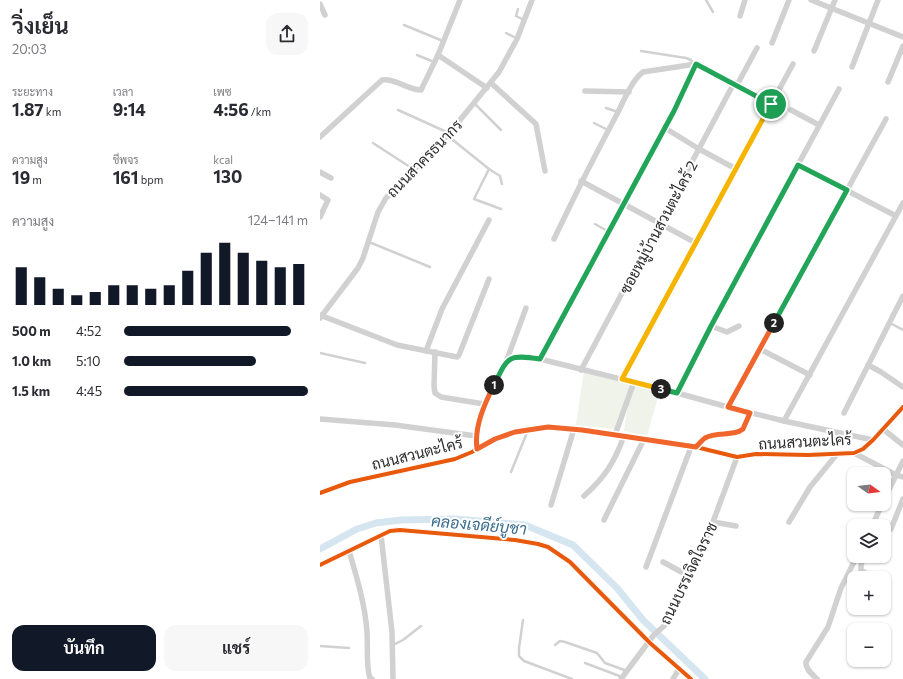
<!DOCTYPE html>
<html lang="th">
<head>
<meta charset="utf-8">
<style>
  :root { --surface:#fff; --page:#f7f7f7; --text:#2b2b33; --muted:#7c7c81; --accent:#111827 }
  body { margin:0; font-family:Commissioner,Sarabun,sans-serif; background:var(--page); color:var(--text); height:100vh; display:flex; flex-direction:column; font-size:15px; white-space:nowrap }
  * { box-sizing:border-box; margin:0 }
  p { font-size:13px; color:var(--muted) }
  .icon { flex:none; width:22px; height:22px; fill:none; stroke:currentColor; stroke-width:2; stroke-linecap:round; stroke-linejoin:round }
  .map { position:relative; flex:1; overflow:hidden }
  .panel { display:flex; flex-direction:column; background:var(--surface); width:320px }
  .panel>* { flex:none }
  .needle { width:26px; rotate:105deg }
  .controls { position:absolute; left:527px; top:467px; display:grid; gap:8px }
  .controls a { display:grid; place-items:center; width:44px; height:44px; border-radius:8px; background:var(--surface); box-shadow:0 1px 3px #0004; font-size:20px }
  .pin { position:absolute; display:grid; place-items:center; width:34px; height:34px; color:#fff; margin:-17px; border:2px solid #fff; border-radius:50%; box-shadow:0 1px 4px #0007 }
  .km { position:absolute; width:20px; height:20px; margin:-10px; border-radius:50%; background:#222; color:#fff; font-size:11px; line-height:20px; text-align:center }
  .round { display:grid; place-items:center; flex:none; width:42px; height:42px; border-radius:12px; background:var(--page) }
  .summary { display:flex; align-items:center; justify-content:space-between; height:68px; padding:0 12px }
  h1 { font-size:22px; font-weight:700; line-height:30px }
  .stats { display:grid; grid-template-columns:repeat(3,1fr); gap:6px; height:68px; padding:4px 12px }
  .stats div { display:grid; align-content:center }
  .stats b { font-size:17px; font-weight:700 }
  .stats small { font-size:11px; font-weight:400 }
  .stats p { font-size:11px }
  .chart { height:112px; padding:8px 12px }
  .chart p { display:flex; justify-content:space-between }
  .chart svg { width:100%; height:72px; margin-top:4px; stroke:var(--accent); stroke-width:6 }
  .primary-button { display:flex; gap:8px; margin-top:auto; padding:8px 12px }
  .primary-button a { flex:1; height:46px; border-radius:12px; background:var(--accent); color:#fff; font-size:16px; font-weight:700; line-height:46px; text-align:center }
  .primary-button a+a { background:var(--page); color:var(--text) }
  ul { padding:0 12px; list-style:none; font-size:13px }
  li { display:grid; grid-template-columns:64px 48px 1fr; align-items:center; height:30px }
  li i { height:10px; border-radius:5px; background:var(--accent) }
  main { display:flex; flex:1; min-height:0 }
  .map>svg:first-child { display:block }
  .green { fill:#eff3ea }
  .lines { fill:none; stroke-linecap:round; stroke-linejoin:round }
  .canal { stroke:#d6e6f1; stroke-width:7 }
  .lane { stroke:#d1d1d1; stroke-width:2.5 }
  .street { stroke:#d1d1d1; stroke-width:5.5 }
  .cycleway-casing { stroke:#fff; stroke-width:6 }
  .cycleway { stroke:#e8590c; stroke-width:4 }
  .split-1-casing { stroke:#fff; stroke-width:8 }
  .split-2-casing { stroke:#fff; stroke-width:8 }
  .split-3-casing { stroke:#fff; stroke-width:8 }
  .split-4-casing { stroke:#fff; stroke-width:8 }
  .split-1 { stroke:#22a559; stroke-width:5 }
  .split-2 { stroke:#f0652b; stroke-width:5 }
  .split-3 { stroke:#22a559; stroke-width:5 }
  .split-4 { stroke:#f5b400; stroke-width:5 }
  .labels { text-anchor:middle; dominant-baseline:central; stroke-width:4; stroke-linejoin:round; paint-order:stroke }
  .street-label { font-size:15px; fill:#2c2c2c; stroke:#fff }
  .water-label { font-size:16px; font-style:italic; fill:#3a6c8e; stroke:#fff }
</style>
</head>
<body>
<main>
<section class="panel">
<div class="summary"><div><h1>วิ่งเย็น</h1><p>20:03</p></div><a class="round"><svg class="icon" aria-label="share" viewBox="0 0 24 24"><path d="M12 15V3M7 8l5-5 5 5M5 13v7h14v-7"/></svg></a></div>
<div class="stats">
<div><p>ระยะทาง</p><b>1.87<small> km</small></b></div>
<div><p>เวลา</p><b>9:14</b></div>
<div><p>เพซ</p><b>4:56<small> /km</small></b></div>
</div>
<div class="stats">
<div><p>ความสูง</p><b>19<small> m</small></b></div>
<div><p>ชีพจร</p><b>161<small> bpm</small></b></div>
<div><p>kcal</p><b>130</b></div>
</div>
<div class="chart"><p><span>ความสูง</span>124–141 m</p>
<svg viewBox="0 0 160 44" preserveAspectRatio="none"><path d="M5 44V21M15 44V27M25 44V34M35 44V38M45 44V36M55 44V32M65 44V32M75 44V34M85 44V32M95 44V23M105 44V12M115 44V6M125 44V12M135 44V17M145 44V21M155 44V19"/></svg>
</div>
<ul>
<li><b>500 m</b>4:52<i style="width:91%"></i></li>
<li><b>1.0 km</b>5:10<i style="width:72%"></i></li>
<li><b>1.5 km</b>4:45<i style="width:100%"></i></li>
</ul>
<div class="primary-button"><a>บันทึก</a><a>แชร์</a></div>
</section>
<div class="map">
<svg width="583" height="679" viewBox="0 0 583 679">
  <rect width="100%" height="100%" fill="#fff"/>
  <polygon class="green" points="264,371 340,390 327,436 304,431 311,386 295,429 256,425"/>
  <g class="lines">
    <polyline class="canal" points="0,549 37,529 56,523 81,520 136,519 205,525 253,545 297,588 323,620 385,679"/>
    <g class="lane">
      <polyline points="386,0 393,12"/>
      <polyline points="198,9 196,16 204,20"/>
      <polyline points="84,25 123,41"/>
      <polyline points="186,33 196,38"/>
      <polyline points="321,51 366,58 371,60 373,64"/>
      <polyline points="97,55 114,62"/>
      <polyline points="155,104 181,130"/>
      <polyline points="286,108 298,112"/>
      <polyline points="78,110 129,133"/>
      <polyline points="274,123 288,130"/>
      <polyline points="128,136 169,169 154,199 181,209"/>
      <polyline points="53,143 93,169"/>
      <polyline points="169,169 180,176 182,184"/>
      <polyline points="275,224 289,232"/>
      <polyline points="49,242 110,267"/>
      <polyline points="570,323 583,330"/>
      <polyline points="0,353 45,363"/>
      <polyline points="191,472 208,430"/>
      <polyline points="203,620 199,648 199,656 204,661 252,679"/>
      <polyline points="73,645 83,640 101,626"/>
      <polyline points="235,645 240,641 245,642 277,653 285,663 307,671"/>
      <polyline points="0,646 29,648"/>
      <polyline points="265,663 302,677"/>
    </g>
    <g class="street">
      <polyline points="491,0 583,37"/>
      <polyline points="0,4 5,15"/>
      <polyline points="420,16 425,0"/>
      <polyline points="452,43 469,0"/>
      <polyline points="494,51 515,0"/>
      <polyline points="118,55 167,88"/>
      <polyline points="532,67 558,0"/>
      <polyline points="568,82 583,46"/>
      <polyline points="171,83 216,124 225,171"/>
      <polyline points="417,85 437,48"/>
      <polyline points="265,91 309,92"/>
      <polyline points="471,110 499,125"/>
      <polyline points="345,128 379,149 416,169"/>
      <path d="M0 137 62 80C75 78 88 90 101 90L118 55 140 0"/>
      <polyline points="478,165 576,216"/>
      <polyline points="0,172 11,178"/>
      <polyline points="261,181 376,243"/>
      <polyline points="0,195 8,200 0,217"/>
      <path d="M234 239C254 197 274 157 296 116 303 103 311 81 323 72L376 64 451 103"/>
      <polyline points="0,315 77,345 137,357 139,355 169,279"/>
      <polyline points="0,318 38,268 43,258 58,212 66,198 127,136 179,72 197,39 212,0"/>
      <polyline points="391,326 407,332 419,326"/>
      <polyline points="440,349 490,375"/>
      <polyline points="106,351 122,309 169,220"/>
      <polyline points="115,352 114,386 115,393 121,397 164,404"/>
      <polyline points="220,359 354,111 376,64"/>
      <polyline points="186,362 206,308"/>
      <polyline points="548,365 561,372 583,387"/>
      <polyline points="261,370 414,83"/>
      <polyline points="302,379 473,64"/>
      <polyline points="357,393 391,326 519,89"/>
      <polyline points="408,407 566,119"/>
      <polyline points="524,413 583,296"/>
      <polyline points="0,419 75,425 156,436"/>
      <polyline points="464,421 583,203"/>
      <polyline points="563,429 583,445"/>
      <polyline points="295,435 314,382"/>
      <polyline points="376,447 385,438 420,431 423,429 430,413"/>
      <path d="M157 449C152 418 172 389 186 363 197 354 207 357 220 359L357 393 408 407 464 421 553 440"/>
      <polyline points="534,453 576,475 583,477"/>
      <polyline points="0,493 30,482 135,459 152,452 175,439 195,432 228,427 261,430 324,439 376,447 417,457 436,454 488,455 534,453 543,449 553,440 583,407"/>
      <path d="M264 496C285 477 294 463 304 436"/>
      <polyline points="564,500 583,461"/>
      <polyline points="231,505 254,429"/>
      <polyline points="284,520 324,439"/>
      <polyline points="393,522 416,526"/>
      <polyline points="469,522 490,487 517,454"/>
      <polyline points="552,526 562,504"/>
      <polyline points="61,535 72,632 73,679"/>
      <polyline points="564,535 571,529 583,499"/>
      <path d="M29 551C37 578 45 604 47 632 48 645 46 668 50 678L52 679"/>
      <polyline points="544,556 541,565 541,570 552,578"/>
      <polyline points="343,562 369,576"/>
      <polyline points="0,565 70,531 80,530 195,540 218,544 228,547 250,562 330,643 371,679"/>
      <polyline points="326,567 371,447"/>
      <polyline points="301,679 333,636 345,625 351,614 393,522 417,457"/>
      <polyline points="353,679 359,669"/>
      <path d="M497 679C492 674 485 669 486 662L508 627 521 588 537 556"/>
    </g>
    <g class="cycleway-casing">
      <g id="cycleway">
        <polyline points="0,493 30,482 135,459 152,452 175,439 195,432 228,427 261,430 324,439 376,447 417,457 436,454 488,455 534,453 543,449 553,440 583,407"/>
        <polyline points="0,565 70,531 80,530 195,540 218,544 228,547 250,562 330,643 371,679"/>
      </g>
    </g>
    <use href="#cycleway" class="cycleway"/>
  </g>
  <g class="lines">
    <g class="split-1-casing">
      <path id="split-1" d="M174 385C188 357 187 354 220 359L354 111 376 64 451 104"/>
    </g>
    <g class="split-2-casing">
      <path id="split-2" d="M174 385C164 405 154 427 157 449L175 439 195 432 228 427 262 430 376 447C379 444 382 440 385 438 397 431 413 437 423 429L430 413 408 407 454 323"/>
    </g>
    <g class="split-3-casing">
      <polyline id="split-3" points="341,389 357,393 391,326 478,165 527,190 454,323"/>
    </g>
    <g class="split-4-casing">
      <polyline id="split-4" points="341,389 302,379 451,104"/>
    </g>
    <use href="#split-1" class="split-1"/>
    <use href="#split-2" class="split-2"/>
    <use href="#split-3" class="split-3"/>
    <use href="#split-4" class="split-4"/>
  </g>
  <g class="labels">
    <g class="street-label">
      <text transform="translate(104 158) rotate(-46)">ถนนสาครธนากร</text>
      <text transform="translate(338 227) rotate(-62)">ซอยหมู่บ้านสวนตะไคร้ 2</text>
      <text transform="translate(485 441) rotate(-3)">ถนนสวนตะไคร้</text>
      <text transform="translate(97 453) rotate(-14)">ถนนสวนตะไคร้</text>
      <text transform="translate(368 573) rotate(-64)">ถนนบรรเจิดใจราช</text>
    </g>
    <g class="water-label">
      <text transform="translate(159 524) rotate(5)">คลองเจดีย์บูชา</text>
    </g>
  </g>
</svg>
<div class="controls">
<a><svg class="needle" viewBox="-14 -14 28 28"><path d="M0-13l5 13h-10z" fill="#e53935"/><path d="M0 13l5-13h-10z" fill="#7c7c81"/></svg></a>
<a><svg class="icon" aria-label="layers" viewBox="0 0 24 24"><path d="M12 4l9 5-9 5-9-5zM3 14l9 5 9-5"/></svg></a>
<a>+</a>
<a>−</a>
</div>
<div class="pin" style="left:451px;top:104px;background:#1e9e55"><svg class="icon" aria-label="arrive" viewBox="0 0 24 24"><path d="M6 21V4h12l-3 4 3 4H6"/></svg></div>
<b class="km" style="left:174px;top:385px">1</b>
<b class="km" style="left:454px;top:323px">2</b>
<b class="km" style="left:341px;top:389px">3</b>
</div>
</main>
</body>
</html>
